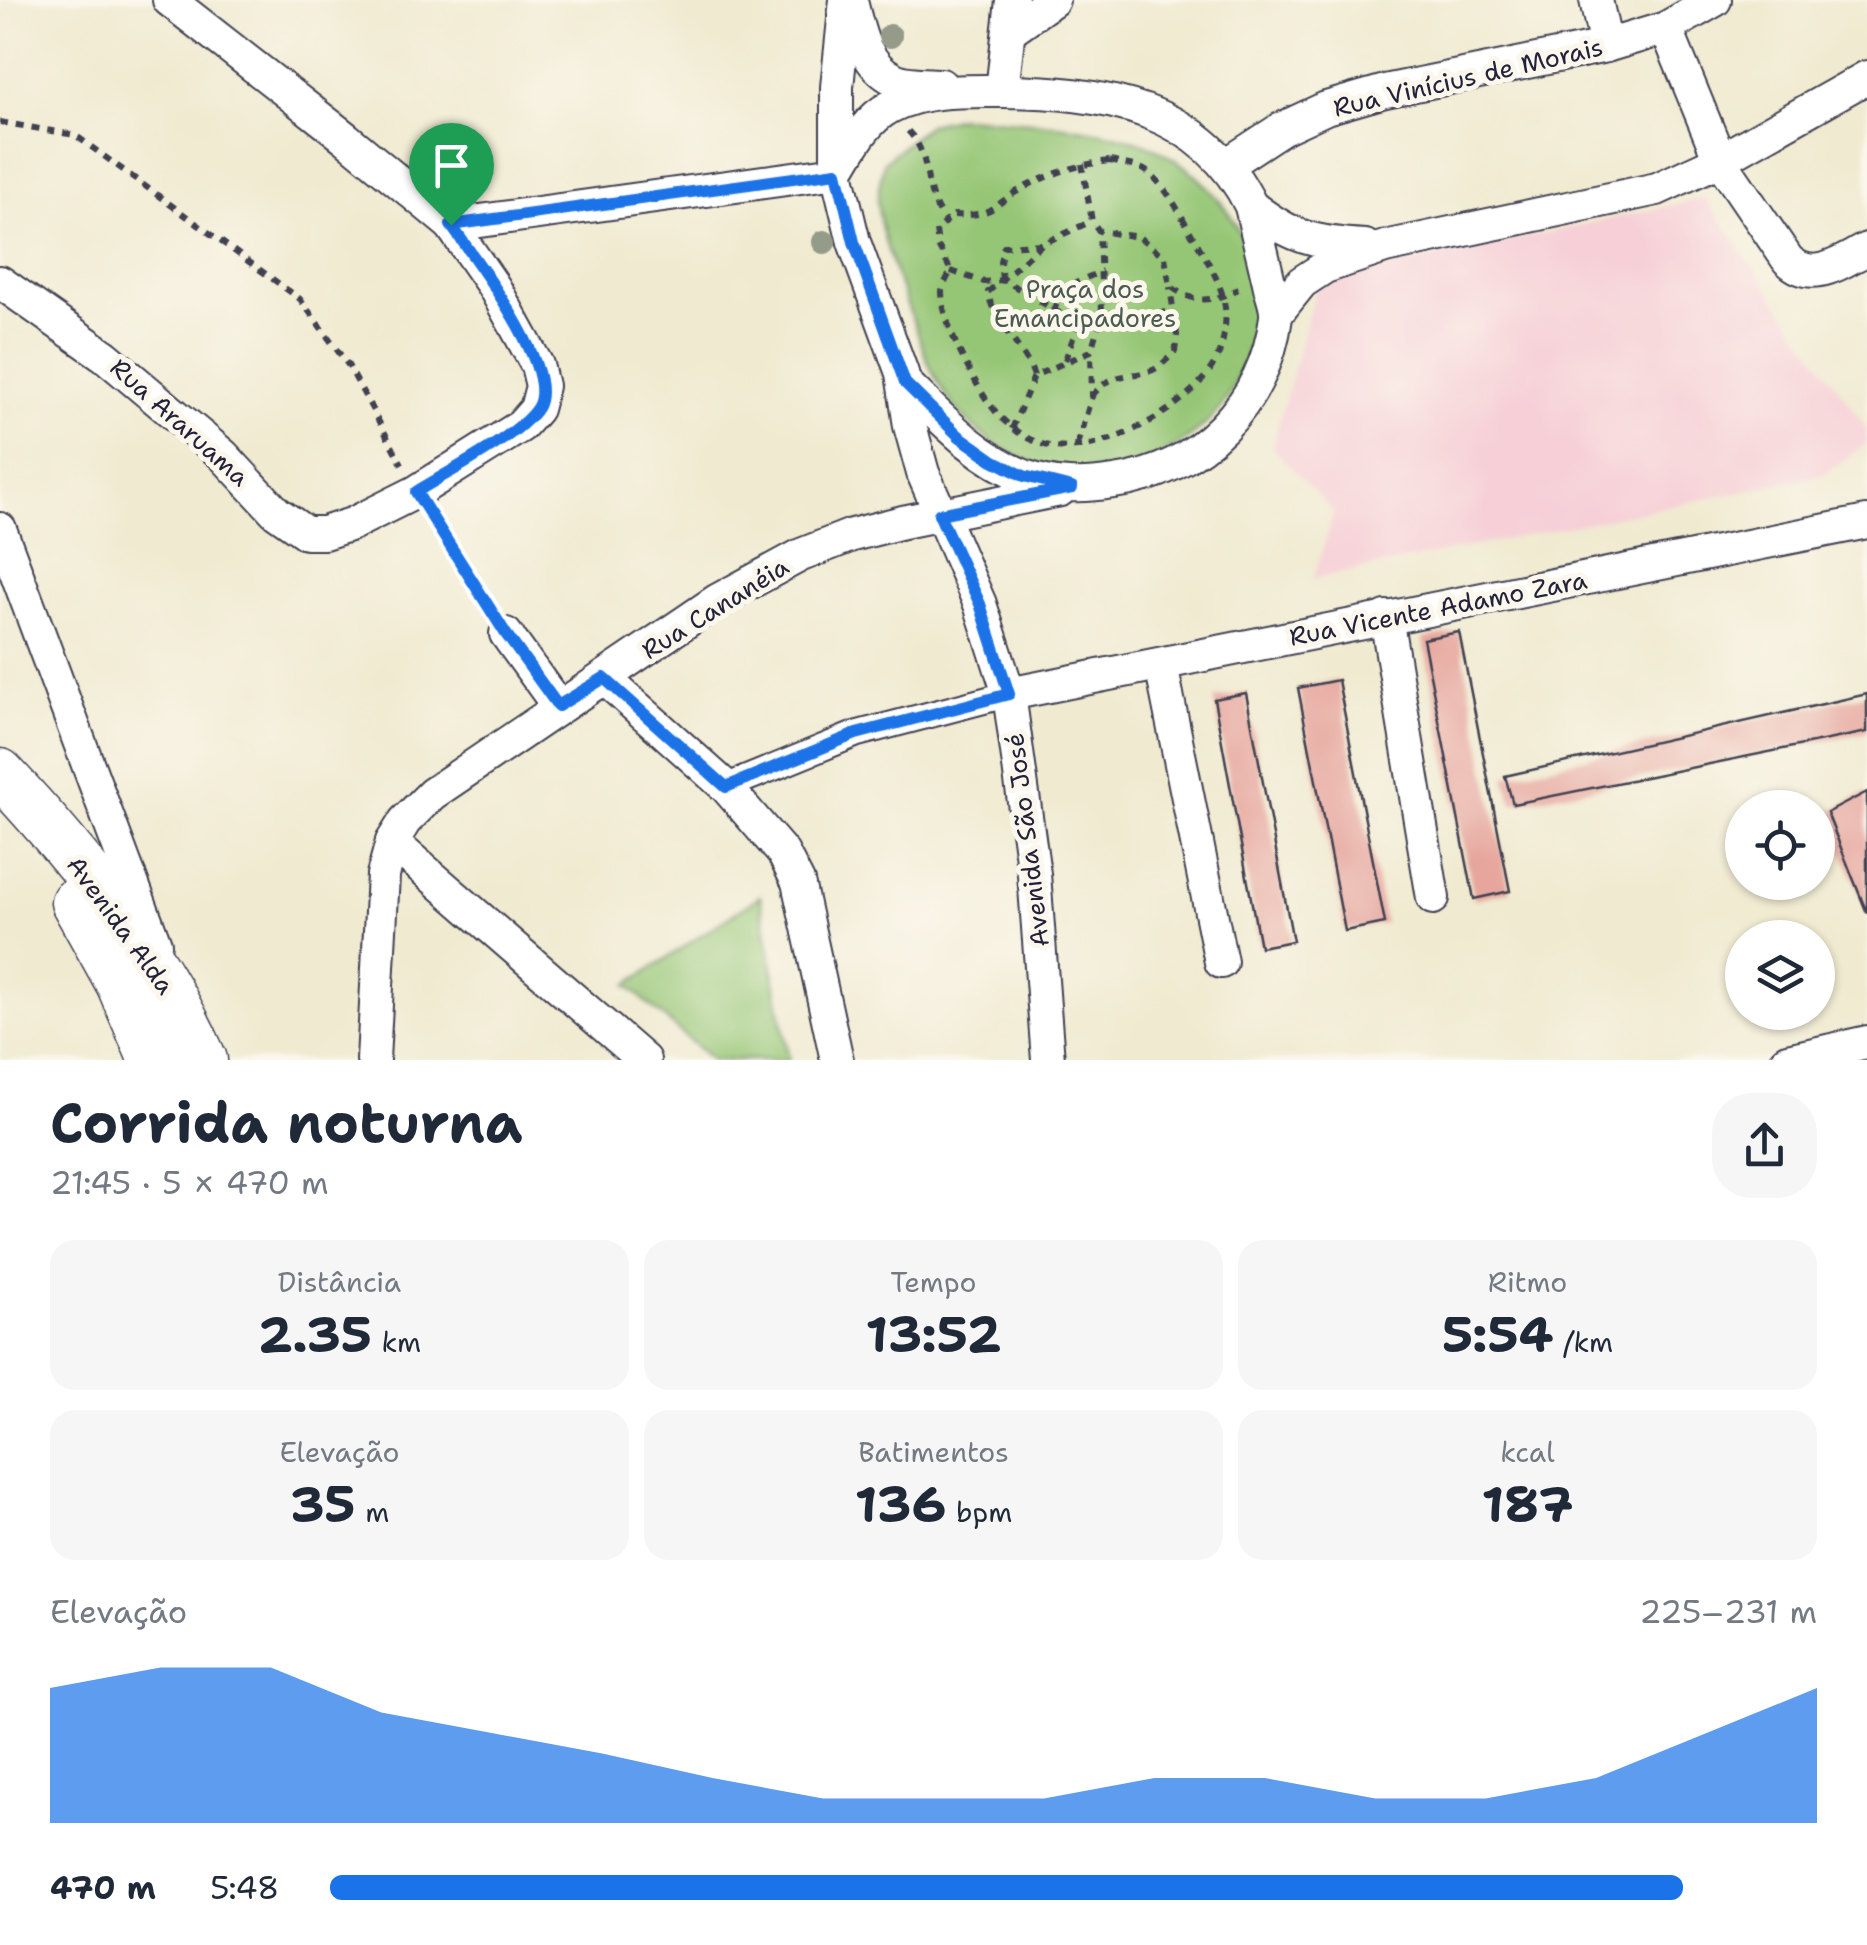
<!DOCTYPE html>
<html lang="pt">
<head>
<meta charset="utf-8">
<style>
  :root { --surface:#fff; --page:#f6f6f7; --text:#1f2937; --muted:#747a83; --accent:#1a73e8 }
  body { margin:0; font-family:"Shantell Sans",sans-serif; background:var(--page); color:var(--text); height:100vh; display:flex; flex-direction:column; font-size:38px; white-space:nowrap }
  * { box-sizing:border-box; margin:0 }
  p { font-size:32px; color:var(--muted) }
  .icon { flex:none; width:55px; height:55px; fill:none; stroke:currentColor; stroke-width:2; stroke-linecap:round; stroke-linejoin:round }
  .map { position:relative; height:1060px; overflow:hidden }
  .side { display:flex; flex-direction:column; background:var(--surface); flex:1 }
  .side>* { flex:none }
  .controls { position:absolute; left:1725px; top:790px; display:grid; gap:20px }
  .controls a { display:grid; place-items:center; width:110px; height:110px; border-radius:50%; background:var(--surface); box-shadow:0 2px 8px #0004; font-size:50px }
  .pin { position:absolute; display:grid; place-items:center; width:85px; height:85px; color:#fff; margin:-102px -42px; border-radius:50% 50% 50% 0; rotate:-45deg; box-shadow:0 0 10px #0007 }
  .pin .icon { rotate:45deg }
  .round { display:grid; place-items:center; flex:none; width:105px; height:105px; border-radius:40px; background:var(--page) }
  .head { display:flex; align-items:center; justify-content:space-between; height:170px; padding:0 50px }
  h1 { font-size:55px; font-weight:700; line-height:75px }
  .stats { display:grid; grid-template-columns:repeat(3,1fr); gap:15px; height:170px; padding:10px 50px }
  .stats div { display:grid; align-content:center; border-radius:25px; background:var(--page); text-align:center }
  .stats b { font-size:50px; font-weight:700 }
  .stats small { font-size:28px; font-weight:400 }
  .stats p { font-size:28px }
  .chart { height:280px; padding:20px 50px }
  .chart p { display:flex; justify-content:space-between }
  .chart svg { width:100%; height:180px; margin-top:10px; fill:var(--accent); opacity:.7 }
  ul { padding:0 50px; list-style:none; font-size:32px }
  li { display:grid; grid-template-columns:160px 120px 1fr; align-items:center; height:75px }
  li i { height:25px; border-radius:12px; background:var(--accent) }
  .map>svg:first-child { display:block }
  .built { fill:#f6cfd7 }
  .green { fill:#95c675; stroke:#5c7458; stroke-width:2.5 }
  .building { fill:#e6a69d }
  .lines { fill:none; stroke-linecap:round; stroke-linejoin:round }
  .pedestrian-casing { stroke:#414051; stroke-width:29 }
  .minor-casing { stroke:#414051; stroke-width:36 }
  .secondary-casing { stroke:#414051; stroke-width:51 }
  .path { stroke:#414051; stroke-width:6; stroke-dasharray:8 8; stroke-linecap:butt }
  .pedestrian { stroke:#fff; stroke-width:25 }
  .minor { stroke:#fff; stroke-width:32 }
  .secondary { stroke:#fff; stroke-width:48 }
  .tree { fill:#959b89 }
  .route-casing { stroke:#fff; stroke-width:20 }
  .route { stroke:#1a73e8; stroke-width:12 }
  .labels { text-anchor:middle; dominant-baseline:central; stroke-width:10; stroke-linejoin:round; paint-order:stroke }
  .street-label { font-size:25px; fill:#22223b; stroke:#fbf7ec }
  .park-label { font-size:25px; fill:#4a5b4f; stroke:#fbf7ec }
</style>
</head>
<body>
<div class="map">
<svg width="1867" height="1060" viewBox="0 0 1867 1060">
  <rect width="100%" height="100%" fill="#fbf7ec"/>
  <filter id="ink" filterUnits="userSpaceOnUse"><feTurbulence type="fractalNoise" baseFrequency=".01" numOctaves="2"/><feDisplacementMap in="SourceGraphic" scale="20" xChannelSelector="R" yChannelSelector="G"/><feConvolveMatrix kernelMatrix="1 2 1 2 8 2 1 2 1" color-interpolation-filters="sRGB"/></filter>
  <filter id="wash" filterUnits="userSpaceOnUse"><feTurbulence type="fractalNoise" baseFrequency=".0048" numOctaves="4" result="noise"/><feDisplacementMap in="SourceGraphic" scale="40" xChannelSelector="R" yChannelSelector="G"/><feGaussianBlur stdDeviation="2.25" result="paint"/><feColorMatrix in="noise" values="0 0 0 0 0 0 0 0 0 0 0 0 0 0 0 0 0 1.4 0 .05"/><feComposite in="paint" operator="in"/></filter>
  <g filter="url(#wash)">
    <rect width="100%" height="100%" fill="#f0ead0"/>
    <polygon class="built" points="1705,198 1867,429 1867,443 1825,474 1313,579 1334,513 1272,447 1317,283"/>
    <g class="green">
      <path d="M960 117C1014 120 1097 125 1147 145 1194 164 1238 211 1249 261 1251 273 1251 286 1252 298 1257 342 1235 400 1201 428 1104 510 965 470 924 351 909 306 884 254 878 207 876 193 882 176 884 162L929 124Z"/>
      <polygon points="760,896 789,1060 712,1060 627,985"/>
    </g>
    <g id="blocks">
      <g class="building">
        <polygon points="1459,632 1510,891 1474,899 1423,639"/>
        <polygon points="1338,680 1385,923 1345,931 1298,688"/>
        <polygon points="1246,693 1293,941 1260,947 1214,699"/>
        <polygon points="1867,694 1867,732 1513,804 1505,776"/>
        <polygon points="1867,792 1867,913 1827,813"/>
      </g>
    </g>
  </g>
  <g filter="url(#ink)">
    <use href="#blocks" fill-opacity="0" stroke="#414051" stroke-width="2.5"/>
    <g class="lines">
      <g class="pedestrian-casing">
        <polyline id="pedestrian" points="726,787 856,734 1009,694"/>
      </g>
      <g class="minor-casing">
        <g id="minor">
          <polyline points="846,0 837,87 837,172 854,242 902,373 910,426 923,473 980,604 1009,694 1034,874 1048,1060"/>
          <polyline points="1596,0 1606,46"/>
          <path d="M852 5C859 33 865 65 894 79 906 85 927 84 941 85"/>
          <path d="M1666 28 1720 160 1788 260C1814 284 1840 262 1867 249"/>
          <polyline points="1009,31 1053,0"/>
          <polyline points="1002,91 1012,0"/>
          <polyline points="1226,165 1281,129 1326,108 1385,91 1606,46 1666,28 1715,0"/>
          <path d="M1251 206C1292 238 1314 243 1365 246"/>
          <path d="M451 225 837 172C851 149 865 120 890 107 924 89 965 91 1002 91 1102 92 1203 106 1251 206 1257 233 1264 260 1270 287 1272 297 1277 307 1276 317 1265 404 1200 470 1114 482 1082 487 1055 487 1024 476 976 457 941 418 905 383"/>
          <polyline points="0,282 105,356 223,455 276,512 306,533 324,533 352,524 416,492 521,426 536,409 542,386 537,365 494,287 451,225 347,139 169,0"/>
          <polyline points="1277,313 1302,282 1325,267 1385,247 1657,189 1720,160 1867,77"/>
          <polyline points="0,529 155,944"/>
          <polyline points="1386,617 1433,898"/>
          <polyline points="506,634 558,706"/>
          <polyline points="1161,665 1221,962"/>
          <polyline points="604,678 726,787 783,853 798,882 837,1060"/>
          <polyline points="1009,694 1867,522"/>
          <polyline points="392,842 644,1060"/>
          <polyline points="373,1060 383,875 392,842 405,821 432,794 718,600 801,555 852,535 903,522 1060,490"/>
          <polyline points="1787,1060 1867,1042"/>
        </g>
      </g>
      <g class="secondary-casing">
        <g id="secondary">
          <path d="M0 773C80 858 156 953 203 1060"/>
          <polyline points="75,902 120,983 153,1060"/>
        </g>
      </g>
      <g class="path">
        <polyline points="0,122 75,135 300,299 348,365 402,464"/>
        <path d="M908 131C935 159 919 189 946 222"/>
        <path d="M1110 161C1121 164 1137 165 1146 171 1165 184 1180 213 1191 233 1204 256 1222 281 1225 308 1227 323 1223 347 1216 360 1192 407 1101 458 1049 446 1012 437 990 409 973 377 960 354 942 318 942 291 943 285 948 277 951 271L938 246 936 230 954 215C996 217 992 204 1025 187 1052 173 1080 164 1110 161Z"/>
        <path d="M1082 164 1092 221 1099 231 1139 237 1165 257 1170 286C1197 305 1211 302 1238 289"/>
        <polyline points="951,271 984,282 1002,280 1009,283 1078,324 1102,313 1155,315 1173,310"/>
        <polyline points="1002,280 1000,261 1004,246 1041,244"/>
        <path d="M1054 311C1062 286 1079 281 1102 271"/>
        <polyline points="1065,360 1078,324"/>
        <path d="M1034 376C1023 345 994 325 988 292L1042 244 1092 221"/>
        <path d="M1092 396C1110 373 1124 378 1150 371 1159 369 1168 358 1175 352L1177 335 1170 287"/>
        <polyline points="1012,429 1034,376 1091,351 1102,313 1099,231"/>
        <polyline points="1077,445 1092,396 1091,351"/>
        <polyline points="433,518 490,609"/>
      </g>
      <use href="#pedestrian" class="pedestrian"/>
      <use href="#minor" class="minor"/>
      <use href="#secondary" class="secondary"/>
    </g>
    <g class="tree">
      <circle cx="890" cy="36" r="12"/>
      <circle cx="824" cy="242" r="12"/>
    </g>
  </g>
  <g class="lines" filter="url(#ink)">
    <g class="route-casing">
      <path id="route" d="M837 172 854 242 905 383 959 436 993 460 1024 476 1072 488 939 514 980 604 1009 694 856 734 726 787 604 678 558 706 506 634 416 492C446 473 519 436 537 408 561 370 474 258 451 225Z"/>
    </g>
    <use href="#route" class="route"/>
  </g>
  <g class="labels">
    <g class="street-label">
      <text transform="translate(1468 77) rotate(-13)">Rua Vinícius de Morais</text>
      <text transform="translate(180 422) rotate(42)">Rua Araruama</text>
      <text transform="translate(715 608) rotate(-32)">Rua Cananéia</text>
      <text transform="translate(1438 608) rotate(-11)">Rua Vicente Adamo Zara</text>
      <text transform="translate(1027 840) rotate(-97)">Avenida São José</text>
      <text transform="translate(121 925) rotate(54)">Avenida Alda</text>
    </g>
    <g class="park-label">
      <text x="1085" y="289">Praça dos<tspan x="1085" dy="29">Emancipadores</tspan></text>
    </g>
  </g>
</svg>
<div class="controls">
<a><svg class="icon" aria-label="locate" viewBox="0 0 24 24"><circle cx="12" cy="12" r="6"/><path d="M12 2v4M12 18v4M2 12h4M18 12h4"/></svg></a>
<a><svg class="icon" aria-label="layers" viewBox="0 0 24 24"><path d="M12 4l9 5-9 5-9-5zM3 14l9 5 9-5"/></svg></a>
</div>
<div class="pin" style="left:451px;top:225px;background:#1e9e55"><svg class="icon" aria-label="arrive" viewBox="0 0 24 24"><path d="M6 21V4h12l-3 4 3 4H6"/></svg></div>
</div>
<section class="side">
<div class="head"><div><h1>Corrida noturna</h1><p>21:45 · 5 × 470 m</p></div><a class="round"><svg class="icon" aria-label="share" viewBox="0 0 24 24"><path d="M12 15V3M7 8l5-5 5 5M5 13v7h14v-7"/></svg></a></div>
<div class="stats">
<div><p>Distância</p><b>2.35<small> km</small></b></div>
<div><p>Tempo</p><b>13:52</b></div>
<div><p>Ritmo</p><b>5:54<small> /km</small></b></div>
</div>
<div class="stats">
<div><p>Elevação</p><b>35<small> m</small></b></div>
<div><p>Batimentos</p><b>136<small> bpm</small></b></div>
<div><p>kcal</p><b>187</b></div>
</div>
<div class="chart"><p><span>Elevação</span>225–231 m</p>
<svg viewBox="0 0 160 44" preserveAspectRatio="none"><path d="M0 44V11L10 6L20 6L30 17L40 22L50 27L60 33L70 38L80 38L90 38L100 33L110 33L120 38L130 38L140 33L150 22L160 11V44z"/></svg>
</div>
<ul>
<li><b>470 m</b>5:48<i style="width:91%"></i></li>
</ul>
</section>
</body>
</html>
